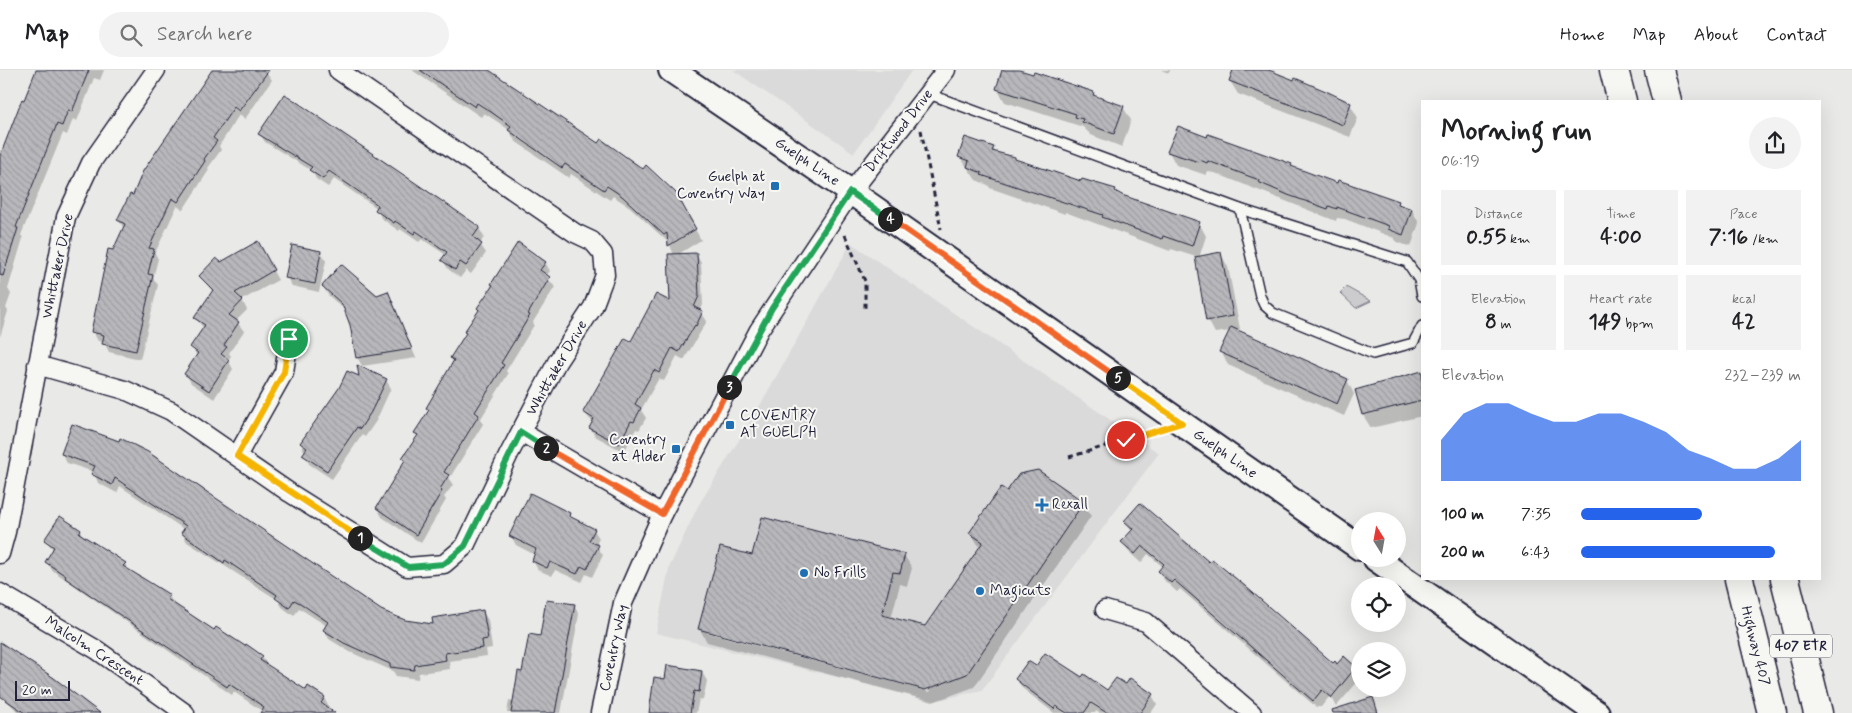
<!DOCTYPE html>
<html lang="en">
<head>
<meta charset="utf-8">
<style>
  :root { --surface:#fff; --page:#f2f2f2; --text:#202124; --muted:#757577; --line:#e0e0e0; --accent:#2563eb }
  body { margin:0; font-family:Mynerve,sans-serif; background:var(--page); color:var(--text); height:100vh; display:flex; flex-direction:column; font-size:19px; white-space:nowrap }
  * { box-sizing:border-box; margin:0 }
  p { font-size:16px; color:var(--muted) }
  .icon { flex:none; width:28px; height:28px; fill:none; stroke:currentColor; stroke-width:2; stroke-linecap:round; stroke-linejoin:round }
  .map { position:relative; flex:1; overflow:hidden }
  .drawer { position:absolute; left:1421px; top:30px; width:400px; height:480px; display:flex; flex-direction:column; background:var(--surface); border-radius:0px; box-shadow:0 5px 20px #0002 }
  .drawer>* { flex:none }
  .needle { width:32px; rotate:349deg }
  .fabs { position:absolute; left:1351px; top:442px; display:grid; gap:10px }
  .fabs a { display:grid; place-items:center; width:55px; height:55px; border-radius:50%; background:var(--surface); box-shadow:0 5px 20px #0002; font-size:25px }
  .scale { position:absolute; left:15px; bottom:12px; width:55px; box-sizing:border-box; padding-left:5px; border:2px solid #22223b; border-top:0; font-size:14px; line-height:18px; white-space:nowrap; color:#22223b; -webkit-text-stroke:4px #f6f6f2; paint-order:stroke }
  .pin { position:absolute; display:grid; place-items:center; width:42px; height:42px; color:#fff; margin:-21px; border:2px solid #fff; border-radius:50%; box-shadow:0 1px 5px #0007 }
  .km { position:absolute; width:25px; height:25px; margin:-12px; border-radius:50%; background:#222; color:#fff; font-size:14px; line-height:25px; text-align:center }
  .round { display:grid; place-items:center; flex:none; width:52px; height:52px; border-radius:26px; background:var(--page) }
  .overview { display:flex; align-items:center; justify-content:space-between; height:85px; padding:0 20px }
  h1 { font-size:28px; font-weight:800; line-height:38px }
  .metrics { display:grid; grid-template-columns:repeat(3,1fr); gap:8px; height:85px; padding:5px 20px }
  .metrics div { display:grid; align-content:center; border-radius:0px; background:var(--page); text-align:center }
  .metrics b { font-size:21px; font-weight:800 }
  .metrics small { font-size:14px; font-weight:400 }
  .metrics p { font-size:14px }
  .chart { height:140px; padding:10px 20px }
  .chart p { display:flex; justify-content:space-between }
  .chart svg { width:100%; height:90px; margin-top:5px; fill:var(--accent); opacity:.7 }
  ul { padding:0 20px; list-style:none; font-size:16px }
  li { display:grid; grid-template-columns:80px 60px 1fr; align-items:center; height:38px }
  li i { height:12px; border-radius:6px; background:var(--accent) }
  header { display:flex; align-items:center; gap:30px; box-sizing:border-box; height:70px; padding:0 25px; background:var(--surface); border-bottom:1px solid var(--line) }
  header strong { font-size:24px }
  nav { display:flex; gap:28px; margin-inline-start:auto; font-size:18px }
  .search { width:350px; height:45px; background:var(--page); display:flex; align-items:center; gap:12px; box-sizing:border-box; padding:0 18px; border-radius:28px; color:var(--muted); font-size:19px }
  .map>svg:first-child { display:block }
  .built { fill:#dadada }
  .green { fill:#ccccce; stroke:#777784 }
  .shadow { fill:#0003; fill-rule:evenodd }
  .building { fill:url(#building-back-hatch); stroke:#22223b }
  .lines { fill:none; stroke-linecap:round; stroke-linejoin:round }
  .service-casing { stroke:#22223b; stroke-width:12 }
  .minor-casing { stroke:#22223b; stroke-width:21 }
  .secondary-casing { stroke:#22223b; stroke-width:28 }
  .motorway-casing { stroke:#22223b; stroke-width:31 }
  .path { stroke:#22223b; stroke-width:3; stroke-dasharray:5 4; stroke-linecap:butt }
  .service { stroke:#f6f6f2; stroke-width:9 }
  .minor { stroke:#f6f6f2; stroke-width:18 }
  .secondary { stroke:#f6f6f2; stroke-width:24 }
  .motorway { stroke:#f6f6f2; stroke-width:28 }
  .split-1-casing { stroke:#fff; stroke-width:10 }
  .split-2-casing { stroke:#fff; stroke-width:10 }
  .split-3-casing { stroke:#fff; stroke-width:10 }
  .split-4-casing { stroke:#fff; stroke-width:10 }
  .split-5-casing { stroke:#fff; stroke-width:10 }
  .split-6-casing { stroke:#fff; stroke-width:10 }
  .split-1 { stroke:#f5b400; stroke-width:6 }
  .split-2 { stroke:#22a559; stroke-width:6 }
  .split-3 { stroke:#f0652b; stroke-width:6 }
  .split-4 { stroke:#22a559; stroke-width:6 }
  .split-5 { stroke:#f0652b; stroke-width:6 }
  .split-6 { stroke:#f5b400; stroke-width:6 }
  .poi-dot { fill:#1f6fb2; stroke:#f6f6f2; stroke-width:2 }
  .labels { text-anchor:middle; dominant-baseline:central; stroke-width:4; stroke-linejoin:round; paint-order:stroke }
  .shield { fill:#f6f6f2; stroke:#626272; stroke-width:1 }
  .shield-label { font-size:14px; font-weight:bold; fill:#22223b }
  .street-label { font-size:15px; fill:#22223b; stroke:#f6f6f2 }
  .poi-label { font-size:15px; fill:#22223b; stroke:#f6f6f2; text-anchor:start }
</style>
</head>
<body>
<header>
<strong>Map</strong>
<div class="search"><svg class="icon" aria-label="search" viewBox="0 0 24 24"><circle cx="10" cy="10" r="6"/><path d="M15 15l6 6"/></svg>Search here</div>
<nav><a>Home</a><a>Map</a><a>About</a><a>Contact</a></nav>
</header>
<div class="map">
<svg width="1852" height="643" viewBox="0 0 1852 643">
  <defs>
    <pattern id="building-back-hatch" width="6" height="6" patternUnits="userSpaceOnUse" patternTransform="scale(1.25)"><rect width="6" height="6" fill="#b8b8bc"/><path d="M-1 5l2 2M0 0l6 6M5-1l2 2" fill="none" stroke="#9e9ea2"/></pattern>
  </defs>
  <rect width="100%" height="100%" fill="#e9e9e7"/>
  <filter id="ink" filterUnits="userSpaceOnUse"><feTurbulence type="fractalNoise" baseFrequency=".02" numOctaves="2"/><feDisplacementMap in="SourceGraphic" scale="10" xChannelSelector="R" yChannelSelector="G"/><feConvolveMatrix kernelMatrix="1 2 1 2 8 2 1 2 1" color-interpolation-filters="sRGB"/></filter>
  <g filter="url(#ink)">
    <g class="built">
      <polygon points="733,0 912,0 854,83"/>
      <polygon points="851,173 1159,383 982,620 935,631 656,563 669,498 698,436 754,346"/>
    </g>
    <polygon class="green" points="1346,217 1371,231 1356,238 1340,223"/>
    <g class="shadow">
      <polygon points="37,0 104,0 100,10 94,8 77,51 73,49 67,65 63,63 21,165 23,168 8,219 11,224 6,238 8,241 0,267 0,80 3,82"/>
      <polygon points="214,0 265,0 272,10 245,49 239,45 219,76 221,80 208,98 209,100 183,140 177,136 155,183 158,189 153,208 158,215 140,289 109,282 104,272 98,271 93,262 114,181 124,159 119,150"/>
      <polygon points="412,0 488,0 682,135 701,170 677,185 696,184 701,193 703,235 700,241 707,251 684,290 677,286 664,311 659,308 641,340 646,348 639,360 636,359 624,382 595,366 590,358 593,353 584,342 632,273 671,232 674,185 669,173 630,137 613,126 610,130 571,104 569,108 515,71 509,60 498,52 484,43 481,47"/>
      <polygon points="1003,0 1015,0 1033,6 1034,3 1094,23 1096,28 1123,37 1131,50 1122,77 1091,65 1083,57 1005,32 997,19"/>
      <polygon points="1161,0 1170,0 1169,3"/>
      <polygon points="1234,0 1265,0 1350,34 1358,48 1350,67 1238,24 1230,11"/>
      <polygon points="260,64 479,158 484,167 480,174 486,183 471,204 466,200 460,208 448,199 443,190 446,185 422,169 419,172 400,159 399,161 381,148 377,138 334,109 328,117 316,109 312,101 265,72"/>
      <polygon points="1208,68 1291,95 1293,98 1337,115 1398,132 1400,136 1412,140 1419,153 1411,177 1397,172 1394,168 1345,149 1337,148 1336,151 1215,103 1207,102 1206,105 1176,95 1169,82"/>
      <polygon points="993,78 996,83 1015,88 1016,91 1082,113 1115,120 1117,124 1199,153 1206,166 1199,188 1221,184 1228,197 1240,259 1235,260 1347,310 1354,324 1344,346 1228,295 1221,282 1230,261 1215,263 1208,250 1196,187 1171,179 1170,181 1065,142 1065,144 990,118 988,115 976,110 960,87"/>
      <polygon points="258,173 278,210 242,230 247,240 236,251 244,261 229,283 231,286 228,290 233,299 214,329 191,313 186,304 197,286 192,277 204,259 196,248 213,222 201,207"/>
      <polygon points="321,182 326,191 319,222 292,216 287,208"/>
      <polygon points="545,192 550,201 546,206 555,217 533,252 534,255 506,301 508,304 480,350 483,354 449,409 453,415 444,427 446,430 421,473 382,447 377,438 405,392 403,388 418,367 416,363 430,342 427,338 454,293 451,288 480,241 492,214"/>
      <polygon points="323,216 377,227 388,222 416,288 362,296 357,287 352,254 346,241 328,225"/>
      <polygon points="1422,303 1422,346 1371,358 1363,345 1357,321"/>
      <polygon points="360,308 386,310 391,318 376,351 365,367 362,365 332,409 309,394 301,373"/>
      <polygon points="73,355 380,541 405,552 435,555 483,542 488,550 492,578 486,579 487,586 449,591 450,599 419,603 418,609 396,606 393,601 350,582 329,569 324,560 327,556 299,538 294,546 282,537 278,530 187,472 182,463 185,460 120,416 117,423 98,413 94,402 67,393 62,384"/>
      <path d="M1038 402 1083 433 1091 446 974 617 933 632 707 572 699 558 753 487 904 485 912 498 907 516 900 514 891 549 926 558 980 478 971 463 1007 423ZM708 560 931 620 930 622 708 563Z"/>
      <polygon points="569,444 573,450 594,460 599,468 596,475 603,485 592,507 586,504 582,512 555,500 552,506 538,500 533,491 535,485 516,475 511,466"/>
      <polygon points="1126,451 1333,595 1337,596 1344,588 1356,598 1360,609 1336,637 1330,626 1321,637 1316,637 1180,519 1177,522 1165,511 1159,502 1163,497 1148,484 1141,493 1128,481 1123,472 1132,461"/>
      <polygon points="80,461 84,468 125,494 129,501 169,526 174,534 214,562 262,587 268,596 307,621 324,628 329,637 328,639 333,643 265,643 234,622 232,625 52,500 47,492 54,481 46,470"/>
      <polygon points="574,535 579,544 561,643 507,643 509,630 514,631 523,603"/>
      <polygon points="0,574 98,643 19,643 0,624"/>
      <polygon points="1036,598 1082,609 1108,622 1126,616 1152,625 1157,634 1151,643 1099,643 1096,641 1095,643 1054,643 1022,618 1017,609"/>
      <polygon points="702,602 707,611 703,630 699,629 696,643 651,643 666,610"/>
    </g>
    <g class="building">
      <polygon points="36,0 89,0 72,42 68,40 62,56 57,54 16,157 18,158 3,206 0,205 0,86 22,29 24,30"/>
      <polygon points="212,0 269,0 239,41 234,37 213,68 217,71 204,89 205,91 178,132 172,128 149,178 154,179 148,204 153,205 136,281 102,274 104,265 91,262 108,179 113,180 125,154 117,150 130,124 133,125 143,101"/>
      <polygon points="420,0 489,0 598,73 601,69 643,99 646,95 676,123 696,159 668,176 667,163 664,165 622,126 607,116 604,120 565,94 562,98 508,60 511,56 491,42 477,33 475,37"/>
      <polygon points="1002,0 1019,0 1033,4 1034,2 1094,22 1093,25 1124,36 1114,64 1082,52 1083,49 1075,47 1076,44 996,19"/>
      <polygon points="1233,0 1269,0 1294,10 1295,8 1328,22 1351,33 1343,55 1229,11"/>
      <polygon points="285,24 480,157 473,167 482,174 466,196 460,192 455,200 441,190 447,182 416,161 414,164 395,151 394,153 375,140 378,135 329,101 323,109 309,100 312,97 258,64"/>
      <polygon points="1178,56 1207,67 1208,64 1292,94 1291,96 1337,113 1338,110 1399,131 1398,134 1412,139 1403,165 1388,159 1389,156 1337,137 1337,139 1329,136 1328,139 1288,125 1258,112 1259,110 1208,91 1207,93 1200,90 1199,92 1167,82"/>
      <polygon points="965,67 994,77 992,81 1015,87 1015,89 1081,111 1082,109 1116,119 1115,121 1122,125 1200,152 1192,176 1163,166 1162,169 1102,147 1103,145 981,105 982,103 967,97 969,91 958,87"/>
      <polygon points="258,171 274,200 235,223 243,230 229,245 239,252 224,275 227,277 221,284 229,290 209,321 184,304 198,283 190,277 205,255 194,248 213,220 199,206 216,188 221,192"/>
      <polygon points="518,172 546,192 540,200 550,207 528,244 530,245 501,293 504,295 475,342 479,345 444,402 449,405 440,419 442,421 416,465 376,438 405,390 402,388 418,365 414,363 429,340 426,338 454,290 450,288 466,263 464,262 479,240 477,238 493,215 491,214"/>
      <polygon points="292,175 321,181 315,214 285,208"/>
      <polygon points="1221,182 1233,246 1206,251 1195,187"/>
      <polygon points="697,183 699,226 694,237 703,241 696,256 695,255 679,282 672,278 659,303 654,300 635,334 641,338 634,352 631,351 619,374 589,358 594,349 583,342 625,268 631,271 656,224 670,231 668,184"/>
      <polygon points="341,194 377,225 388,221 412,279 356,288 350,255 342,234 322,216"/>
      <polygon points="1231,257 1348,309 1337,334 1219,282"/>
      <polygon points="357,295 387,309 371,342 360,359 357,357 327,401 302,385 307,378 300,373 339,318 347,301 359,306"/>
      <polygon points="1422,301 1422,330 1362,345 1355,320"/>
      <polygon points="72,354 119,371 120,368 148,382 381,540 405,550 433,554 432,548 483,540 488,569 482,570 483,578 445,583 446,590 415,595 414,600 390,597 390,594 344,573 323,560 328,552 300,533 294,530 289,538 275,528 277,525 243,502 225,490 224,493 204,479 181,463 186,456 115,408 112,415 91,404 95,396 61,384"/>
      <polygon points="1038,400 1084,432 967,604 925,620 698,559 720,477 752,485 762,447 905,484 900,503 893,502 882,545 925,556 983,472 969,463 1001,417 1007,421 1019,404"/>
      <polygon points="530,423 570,443 569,446 595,459 589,471 599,475 587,499 581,496 577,504 550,492 547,498 532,491 536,479 509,466"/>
      <polygon points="1140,433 1209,492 1212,489 1245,516 1333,593 1335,591 1337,594 1344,586 1356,597 1331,628 1322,620 1313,631 1174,510 1171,513 1158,501 1164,494 1142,476 1135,484 1121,472 1133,459 1124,451"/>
      <polygon points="60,446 81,460 79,463 126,493 123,496 170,525 167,529 214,560 216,557 245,576 246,574 263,586 260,590 306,620 308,616 325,627 321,633 335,643 260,643 264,637 229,614 227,617 65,508 66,506 45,492 54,477 44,470"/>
      <polygon points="546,530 575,534 555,643 511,643 518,601 522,602 529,564 540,566"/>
      <polygon points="0,572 54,608 100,643 25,643 0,626"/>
      <polygon points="1045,583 1082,607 1084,604 1107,620 1116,608 1126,614 1130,608 1153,624 1140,643 1107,643 1091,633 1084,643 1067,643 1056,636 1054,639 1015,609 1028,591 1036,596"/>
      <polygon points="667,595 702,601 699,622 694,621 690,643 649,643 654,607 665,609"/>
      <polygon points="1373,627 1378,643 1333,643 1332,640"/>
    </g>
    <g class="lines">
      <g class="service-casing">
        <g id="service">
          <polyline points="929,24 1240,139 1407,192 1419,210 1422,226"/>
          <polyline points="1240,139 1260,226 1264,235 1273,243 1373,284 1413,273 1422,256"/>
        </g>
      </g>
      <g class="minor-casing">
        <g id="minor">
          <polyline points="37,295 125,320 171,341 290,423 407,497 444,494 465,476 509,384 557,292 593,237 605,205 603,184 592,171 575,163 338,0"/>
          <polyline points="521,362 662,444"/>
          <polyline points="237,386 284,302 289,269"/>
          <polyline points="0,484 6,462 66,147 91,93 156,0"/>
          <polyline points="0,523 97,580 185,643"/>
          <polyline points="1105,540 1146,552 1252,643"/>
          <polyline points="600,643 623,533 662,444 759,260 851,122 946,0"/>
        </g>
      </g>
      <g class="secondary-casing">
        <g id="secondary">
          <polyline points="671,0 851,122 1360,478"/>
          <polyline points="1376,489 1597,643"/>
        </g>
      </g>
      <g class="motorway-casing">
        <g id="motorway">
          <polyline points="1614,0 1622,31"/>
          <polyline points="1659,0 1667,31"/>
          <polyline points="1739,509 1772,643"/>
          <polyline points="1785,509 1818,643"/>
        </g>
      </g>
      <g class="path">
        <polyline points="921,60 941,159"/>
        <polyline points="845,165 865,211 865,241"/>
        <polyline points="1069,387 1157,361"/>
      </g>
      <use href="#service" class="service"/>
      <use href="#minor" class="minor"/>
      <use href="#secondary" class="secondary"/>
      <use href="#motorway" class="motorway"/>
    </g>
  </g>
  <g class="lines" filter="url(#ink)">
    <g class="split-1-casing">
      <polyline id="split-1" points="289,269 284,302 237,386 360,468"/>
    </g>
    <g class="split-2-casing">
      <polyline id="split-2" points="360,468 408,497 444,494 465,476 521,362 546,378"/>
    </g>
    <g class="split-3-casing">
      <polyline id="split-3" points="546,378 662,444 729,317"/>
    </g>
    <g class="split-4-casing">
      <polyline id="split-4" points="729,317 772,238 850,122 890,149"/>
    </g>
    <g class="split-5-casing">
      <polyline id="split-5" points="890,149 1118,308"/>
    </g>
    <g class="split-6-casing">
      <polyline id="split-6" points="1118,308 1182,353 1126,370"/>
    </g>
    <use href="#split-1" class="split-1"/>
    <use href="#split-2" class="split-2"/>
    <use href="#split-3" class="split-3"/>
    <use href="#split-4" class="split-4"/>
    <use href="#split-5" class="split-5"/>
    <use href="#split-6" class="split-6"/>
  </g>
  <g class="poi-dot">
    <rect x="770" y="111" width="10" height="10" rx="2.5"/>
    <rect x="725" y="350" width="10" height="10" rx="2.5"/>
    <rect x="671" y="374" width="10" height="10" rx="2.5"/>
    <path d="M1039.5 427.5h5v5h5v5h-5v5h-5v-5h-5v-5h5z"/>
    <circle cx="804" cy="503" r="5"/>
    <circle cx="980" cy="521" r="5"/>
  </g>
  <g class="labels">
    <rect class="shield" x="1770" y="564.5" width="62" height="23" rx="4"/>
    <g class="shield-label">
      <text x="1801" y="576">407 ETR</text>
    </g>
    <g class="street-label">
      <text transform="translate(899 61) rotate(-52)">Driftwood Drive</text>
      <text transform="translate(807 92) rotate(34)">Guelph Line</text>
      <text transform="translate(58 196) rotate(-78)">Whittaker Drive</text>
      <text transform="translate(557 298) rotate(-60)">Whittaker Drive</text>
      <text transform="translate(1225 384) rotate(35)">Guelph Line</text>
      <text transform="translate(1755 576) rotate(76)">Highway 407</text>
      <text transform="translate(614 578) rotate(-78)">Coventry Way</text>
      <text transform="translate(94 581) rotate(33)">Malcolm Crescent</text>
    </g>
    <g class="poi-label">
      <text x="765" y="107" text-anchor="end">Guelph at<tspan x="765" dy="17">Coventry Way</tspan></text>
      <text x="740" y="346">COVENTRY<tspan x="740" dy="17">AT GUELPH</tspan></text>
      <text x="666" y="370" text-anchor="end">Coventry<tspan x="666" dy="17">at Alder</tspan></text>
      <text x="1052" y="435">Rexall</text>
      <text x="814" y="503">No Frills</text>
      <text x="990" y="521">Magicuts</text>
    </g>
  </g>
</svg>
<div class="fabs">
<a><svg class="needle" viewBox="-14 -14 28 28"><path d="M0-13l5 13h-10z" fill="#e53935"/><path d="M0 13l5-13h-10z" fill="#757577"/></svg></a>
<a><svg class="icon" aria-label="locate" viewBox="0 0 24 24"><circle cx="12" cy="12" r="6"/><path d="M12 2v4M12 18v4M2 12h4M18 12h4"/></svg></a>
<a><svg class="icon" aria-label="layers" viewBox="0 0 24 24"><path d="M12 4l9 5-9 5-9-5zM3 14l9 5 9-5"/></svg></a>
</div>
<div class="scale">20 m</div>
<div class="pin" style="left:289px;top:269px;background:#1e9e55"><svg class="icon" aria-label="arrive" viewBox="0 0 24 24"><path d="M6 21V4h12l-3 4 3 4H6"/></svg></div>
<div class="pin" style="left:1126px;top:370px;background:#d93025"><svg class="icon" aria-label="check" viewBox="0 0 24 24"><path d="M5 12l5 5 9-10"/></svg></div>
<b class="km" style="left:360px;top:468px">1</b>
<b class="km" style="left:546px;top:378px">2</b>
<b class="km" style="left:729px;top:317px">3</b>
<b class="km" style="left:890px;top:149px">4</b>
<b class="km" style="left:1118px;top:308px">5</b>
<section class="drawer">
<div class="overview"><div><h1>Morning run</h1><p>06:19</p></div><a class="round"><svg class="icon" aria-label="share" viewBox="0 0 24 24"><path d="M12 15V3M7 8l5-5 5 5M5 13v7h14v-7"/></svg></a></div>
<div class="metrics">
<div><p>Distance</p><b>0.55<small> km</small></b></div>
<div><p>Time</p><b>4:00</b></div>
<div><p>Pace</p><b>7:16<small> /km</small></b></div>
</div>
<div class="metrics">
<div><p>Elevation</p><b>8<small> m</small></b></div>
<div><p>Heart rate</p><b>149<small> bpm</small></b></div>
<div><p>kcal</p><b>42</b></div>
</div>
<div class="chart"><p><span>Elevation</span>232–239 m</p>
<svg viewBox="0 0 160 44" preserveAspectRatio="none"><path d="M0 44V24L10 11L20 6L30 6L40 11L50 15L60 15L70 11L80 11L90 15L100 20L110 29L120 33L130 38L140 38L150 33L160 24V44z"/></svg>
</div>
<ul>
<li><b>100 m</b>7:35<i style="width:55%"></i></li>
<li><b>200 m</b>6:43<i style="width:88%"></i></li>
</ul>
</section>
</div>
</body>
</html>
